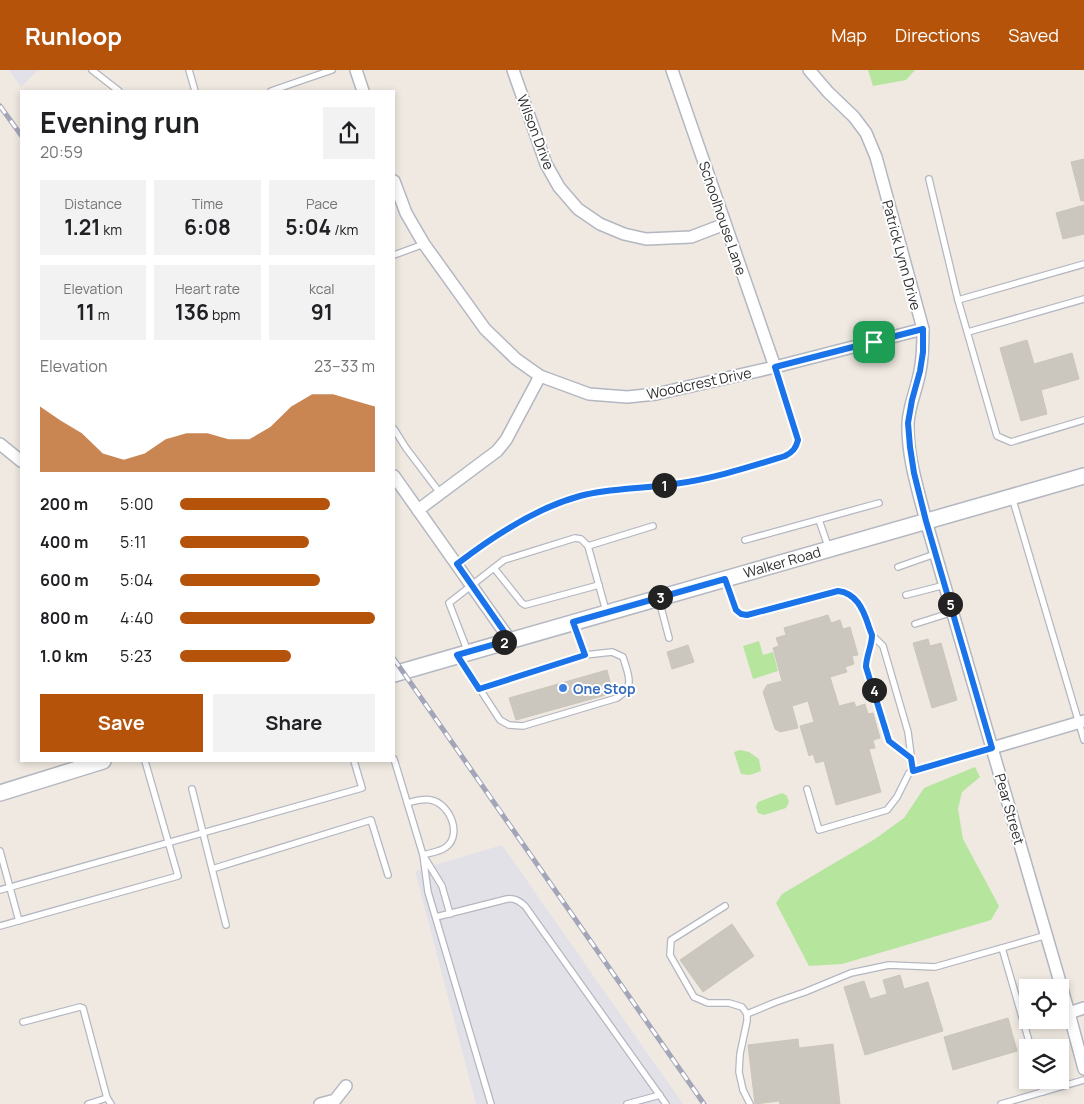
<!DOCTYPE html>
<html lang="en">
<head>
<meta charset="utf-8">
<style>
  :root { --surface:#fff; --page:#f2f2f2; --text:#202124; --muted:#757577; --accent:#b45309 }
  body { margin:0; font-family:Manrope,sans-serif; background:var(--page); color:var(--text); height:100vh; display:flex; flex-direction:column; font-size:19px; white-space:nowrap }
  * { box-sizing:border-box; margin:0 }
  p { font-size:16px; color:var(--muted) }
  .icon { flex:none; width:28px; height:28px; fill:none; stroke:currentColor; stroke-width:2; stroke-linecap:round; stroke-linejoin:round }
  .map { position:relative; flex:1; overflow:hidden }
  .drawer { position:absolute; left:20px; top:20px; width:375px; height:672px; display:flex; flex-direction:column; background:var(--surface); border-radius:0px; box-shadow:0 2px 8px #0003 }
  .drawer>* { flex:none }
  .controls { position:absolute; left:1019px; top:909px; display:grid; gap:10px }
  .controls a { display:grid; place-items:center; width:50px; height:50px; border-radius:0px; background:var(--surface); box-shadow:0 2px 8px #0003; font-size:25px }
  .pin { position:absolute; display:grid; place-items:center; width:42px; height:42px; color:#fff; margin:-21px; border-radius:10px; box-shadow:0 2px 8px #0006 }
  .km { position:absolute; width:25px; height:25px; margin:-12px; border-radius:50%; background:#222; color:#fff; font-size:14px; line-height:25px; text-align:center }
  .round { display:grid; place-items:center; flex:none; width:52px; height:52px; border-radius:0px; background:var(--page) }
  .headline { display:flex; align-items:center; justify-content:space-between; height:85px; padding:0 20px }
  h1 { font-size:28px; font-weight:700; line-height:38px }
  .metrics { display:grid; grid-template-columns:repeat(3,1fr); gap:8px; height:85px; padding:5px 20px }
  .metrics div { display:grid; align-content:center; border-radius:0px; background:var(--page); text-align:center }
  .metrics b { font-size:21px; font-weight:700 }
  .metrics small { font-size:14px; font-weight:400 }
  .metrics p { font-size:14px }
  .chart { height:140px; padding:10px 20px }
  .chart p { display:flex; justify-content:space-between }
  .chart svg { width:100%; height:90px; margin-top:5px; fill:var(--accent); opacity:.7 }
  .primary-button { display:flex; gap:10px; margin-top:auto; padding:10px 20px }
  .primary-button a { flex:1; height:58px; border-radius:0px; background:var(--accent); color:#fff; font-size:20px; font-weight:700; line-height:58px; text-align:center }
  .primary-button a+a { background:var(--page); color:var(--text) }
  ul { padding:0 20px; list-style:none; font-size:16px }
  li { display:grid; grid-template-columns:80px 60px 1fr; align-items:center; height:38px }
  li i { height:12px; border-radius:6px; background:var(--accent) }
  header { display:flex; align-items:center; gap:30px; box-sizing:border-box; height:70px; padding:0 25px; background:var(--accent); color:#fff }
  header strong { font-size:24px }
  nav { display:flex; gap:28px; margin-inline-start:auto; font-size:18px }
  .map>svg:first-child { display:block }
  .industrial { fill:#e3e1e8 }
  .green { fill:#b6e59e }
  .building { fill:#cbc7bf; stroke:#cbc5ba }
  .lines { fill:none; stroke-linecap:round; stroke-linejoin:round }
  .service-casing { stroke:#b4b7c1; stroke-width:8 }
  .minor-casing { stroke:#b4b7c1; stroke-width:14 }
  .tertiary-casing { stroke:#b4b7c1; stroke-width:18 }
  .service { stroke:#fff; stroke-width:5.5 }
  .minor { stroke:#fff; stroke-width:11 }
  .tertiary { stroke:#fff; stroke-width:15 }
  .rail-casing { stroke:#a3a6b8; stroke-width:5 }
  .rail { stroke:#fff; stroke-width:3; stroke-dasharray:9; stroke-linecap:butt }
  .route-casing { stroke:#fff; stroke-width:10 }
  .route { stroke:#1a73e8; stroke-width:6 }
  .shop-dot { fill:#3f7fe0; stroke:#fff; stroke-width:2 }
  .labels { text-anchor:middle; dominant-baseline:central; stroke-width:4; stroke-linejoin:round; paint-order:stroke }
  .street-label { font-size:14px; fill:#2e2e2e; stroke:#fff }
  .shop-label { font-size:14px; font-weight:bold; fill:#366cbe; stroke:#fff; text-anchor:start }
</style>
</head>
<body>
<header>
<strong>Runloop</strong>
<nav><a>Map</a><a>Directions</a><a>Saved</a></nav>
</header>
<div class="map">
<svg width="1084" height="1034" viewBox="0 0 1084 1034">
  <rect width="100%" height="100%" fill="#efe9e1"/>
  <g class="industrial">
    <polygon points="9,0 38,0 21,17"/>
    <polygon points="502,775 683,1034 476,1034 415,801"/>
  </g>
  <g class="green">
    <polygon points="868,0 915,0 906,10 873,16"/>
    <polygon points="759,571 763,585 773,582 778,601 753,609 743,576"/>
    <polygon points="740,680 749,682 759,689 761,701 750,705 741,704 734,682"/>
    <polygon points="975,697 980,707 962,722 958,739 963,769 999,836 991,850 842,894 809,896 776,833 782,824 875,769 904,748 924,718"/>
    <polygon points="782,723 787,726 789,732 786,738 764,745 758,743 756,737 758,732"/>
  </g>
  <g class="building">
    <polygon points="1084,89 1084,131 1081,131 1071,92"/>
    <polygon points="1084,135 1084,164 1063,169 1056,143"/>
    <polygon points="1027,270 1034,294 1072,283 1079,309 1041,320 1047,344 1021,351 1000,278"/>
    <polygon points="828,545 831,553 840,550 843,559 850,557 858,585 852,586 854,594 845,597 847,602 830,607 839,636 854,632 856,637 865,634 868,644 873,643 880,668 873,670 875,678 869,679 881,722 836,735 824,691 816,693 813,684 809,686 800,656 814,652 808,631 792,636 798,658 780,662 775,659 763,622 767,615 782,611 773,578 779,576 776,568 786,565 784,558"/>
    <polygon points="928,569 930,576 941,573 957,630 932,638 913,573"/>
    <polygon points="688,575 694,592 672,599 667,582"/>
    <polygon points="607,600 613,623 516,650 509,628"/>
    <polygon points="732,854 754,886 703,922 680,890"/>
    <polygon points="900,905 904,919 928,912 943,961 865,985 844,917 864,911 870,929 887,924 883,910"/>
    <polygon points="1008,948 1017,981 953,1000 944,967"/>
    <polygon points="798,969 799,978 833,974 840,1034 780,1034 779,1031 755,1034 748,975"/>
  </g>
  <g class="lines">
    <g class="service-casing">
      <g id="service">
        <polyline points="92,0 119,21"/>
        <polyline points="189,0 195,21"/>
        <polyline points="271,21 332,0"/>
        <polyline points="929,109 958,230"/>
        <polyline points="394,185 424,174"/>
        <polyline points="1084,194 958,230 997,366 1011,372 1084,350"/>
        <polyline points="968,262 1084,229"/>
        <polyline points="394,359 406,378 440,423"/>
        <polyline points="1012,427 1084,670"/>
        <polyline points="819,450 829,479"/>
        <polyline points="745,470 879,433"/>
        <polyline points="588,476 606,541"/>
        <path d="M457 495C492 467 536 438 580 426 610 418 643 419 674 414 712 409 749 397 785 386 793 382 796 378 798 370L775 297"/>
        <polyline points="898,497 935,484"/>
        <polyline points="494,498 522,533 525,535 599,515"/>
        <path d="M726 511 736 541 741 544 747 545 838 521C856 523 863 539 868 554 869 558 871 562 872 565 872 576 866 586 866 597L889 671 911 689"/>
        <polyline points="906,525 945,515"/>
        <polyline points="659,530 669,568"/>
        <polyline points="915,554 953,542"/>
        <polyline points="872,565 883,576 908,662 913,701"/>
        <polyline points="468,582 449,533 504,490 575,468 581,469 588,476 653,456"/>
        <path d="M459 587 500 650 509 655 523 656 617 628C636 616 628 605 623 587L612 582 585 585 574 554"/>
        <polyline points="479,619 585,585"/>
        <path d="M394 689 423 785C429 783 437 782 443 779 464 768 451 734 431 730 424 728 414 731 407 733"/>
        <polyline points="192,719 226,855"/>
        <polyline points="807,719 819,760 887,740 897,727 909,703 913,701 992,678"/>
        <polyline points="0,781 19,851"/>
        <polyline points="212,799 371,750 388,805"/>
        <polyline points="0,820 362,718 354,691"/>
        <polyline points="725,836 671,870 670,885 694,927 708,933 729,933 742,937 747,944 747,951 740,984 739,1002 743,1020 750,1034"/>
        <polyline points="450,844 442,816 423,785 428,822 491,1034"/>
        <path d="M436 847 507 829C515 828 519 831 525 836L666 1034"/>
        <polyline points="0,856 178,806 145,691"/>
        <polyline points="1002,878 1031,978"/>
        <polyline points="747,944 776,932 805,922 851,903 889,895 935,897 1047,865"/>
        <polyline points="23,952 80,937 83,938 107,1028"/>
        <polyline points="1040,1010 1043,1022"/>
        <polyline points="88,1034 107,1028 111,1034"/>
        <polyline points="627,1034 660,1025"/>
        <polyline points="1001,1034 1084,1010"/>
      </g>
    </g>
    <g class="minor-casing">
      <g id="minor">
        <polyline points="356,0 363,21"/>
        <polyline points="513,0 546,94 559,117 578,139 600,154 624,164 646,169 691,167 725,154"/>
        <polyline points="672,0 775,297"/>
        <path d="M809 0 828 22 854 47 866 63 876 87 923 259C923 273 923 287 920 301 917 319 909 335 908 353 907 386 918 420 926 451L1069 943 1084 999"/>
        <polyline points="394,111 406,143 424,174 485,259 516,289 540,306 589,324 627,327 656,324 775,297 923,259"/>
        <polyline points="0,374 21,391"/>
        <polyline points="394,406 510,570"/>
        <polyline points="418,440 497,381 506,370 540,306"/>
        <polyline points="992,678 1084,651"/>
        <polyline points="1069,943 1084,938"/>
        <polyline points="320,1034 335,1030 346,1016"/>
      </g>
    </g>
    <g class="tertiary-casing">
      <g id="tertiary">
        <polyline points="394,604 1084,406"/>
        <polyline points="0,723 103,691"/>
      </g>
    </g>
    <use href="#service" class="service"/>
    <use href="#minor" class="minor"/>
    <use href="#tertiary" class="tertiary"/>
    <g class="rail-casing">
      <g id="rail">
        <polyline points="0,36 21,65"/>
        <polyline points="394,589 704,1034"/>
      </g>
    </g>
    <use href="#rail" class="rail"/>
  </g>
  <g class="lines">
    <g class="route-casing">
      <path id="route" d="M923 259V282L920 301 912 330 908 353 910 377 914 403 926 451 992 678 913 701 911 688 889 671 866 597C866 586 872 576 872 565 871 562 869 558 868 554 863 539 856 523 838 521L747 545 741 544 736 540 725 509 573 552 585 585 479 619 457 585 510 570 457 494C492 467 536 438 580 426 610 418 643 419 674 414 712 409 749 397 785 386 793 382 796 378 798 370L775 297Z"/>
    </g>
    <use href="#route" class="route"/>
  </g>
  <circle class="shop-dot" cx="563" cy="618" r="5"/>
  <g class="labels">
    <g class="street-label">
      <text transform="translate(536 62) rotate(69)">Wilson Drive</text>
      <text transform="translate(723 148) rotate(71)">Schoolhouse Lane</text>
      <text transform="translate(902 185) rotate(75)">Patrick Lynn Drive</text>
      <text transform="translate(699 313) rotate(-12)">Woodcrest Drive</text>
      <text transform="translate(782 492) rotate(-16)">Walker Road</text>
      <text transform="translate(1010 739) rotate(74)">Pear Street</text>
    </g>
    <g class="shop-label">
      <text x="573" y="618">One Stop</text>
    </g>
  </g>
</svg>
<div class="controls">
<a><svg class="icon" aria-label="locate" viewBox="0 0 24 24"><circle cx="12" cy="12" r="6"/><path d="M12 2v4M12 18v4M2 12h4M18 12h4"/></svg></a>
<a><svg class="icon" aria-label="layers" viewBox="0 0 24 24"><path d="M12 4l9 5-9 5-9-5zM3 14l9 5 9-5"/></svg></a>
</div>
<div class="pin" style="left:874px;top:272px;background:#1e9e55"><svg class="icon" aria-label="arrive" viewBox="0 0 24 24"><path d="M6 21V4h12l-3 4 3 4H6"/></svg></div>
<b class="km" style="left:664px;top:415px">1</b>
<b class="km" style="left:504px;top:572px">2</b>
<b class="km" style="left:660px;top:527px">3</b>
<b class="km" style="left:874px;top:620px">4</b>
<b class="km" style="left:950px;top:534px">5</b>
<section class="drawer">
<div class="headline"><div><h1>Evening run</h1><p>20:59</p></div><a class="round"><svg class="icon" aria-label="share" viewBox="0 0 24 24"><path d="M12 15V3M7 8l5-5 5 5M5 13v7h14v-7"/></svg></a></div>
<div class="metrics">
<div><p>Distance</p><b>1.21<small> km</small></b></div>
<div><p>Time</p><b>6:08</b></div>
<div><p>Pace</p><b>5:04<small> /km</small></b></div>
</div>
<div class="metrics">
<div><p>Elevation</p><b>11<small> m</small></b></div>
<div><p>Heart rate</p><b>136<small> bpm</small></b></div>
<div><p>kcal</p><b>91</b></div>
</div>
<div class="chart"><p><span>Elevation</span>23–33 m</p>
<svg viewBox="0 0 160 44" preserveAspectRatio="none"><path d="M0 44V12L10 19L20 25L30 35L40 38L50 35L60 28L70 25L80 25L90 28L100 28L110 22L120 12L130 6L140 6L150 9L160 12V44z"/></svg>
</div>
<ul>
<li><b>200 m</b>5:00<i style="width:77%"></i></li>
<li><b>400 m</b>5:11<i style="width:66%"></i></li>
<li><b>600 m</b>5:04<i style="width:72%"></i></li>
<li><b>800 m</b>4:40<i style="width:100%"></i></li>
<li><b>1.0 km</b>5:23<i style="width:57%"></i></li>
</ul>
<div class="primary-button"><a>Save</a><a>Share</a></div>
</section>
</div>
</body>
</html>
